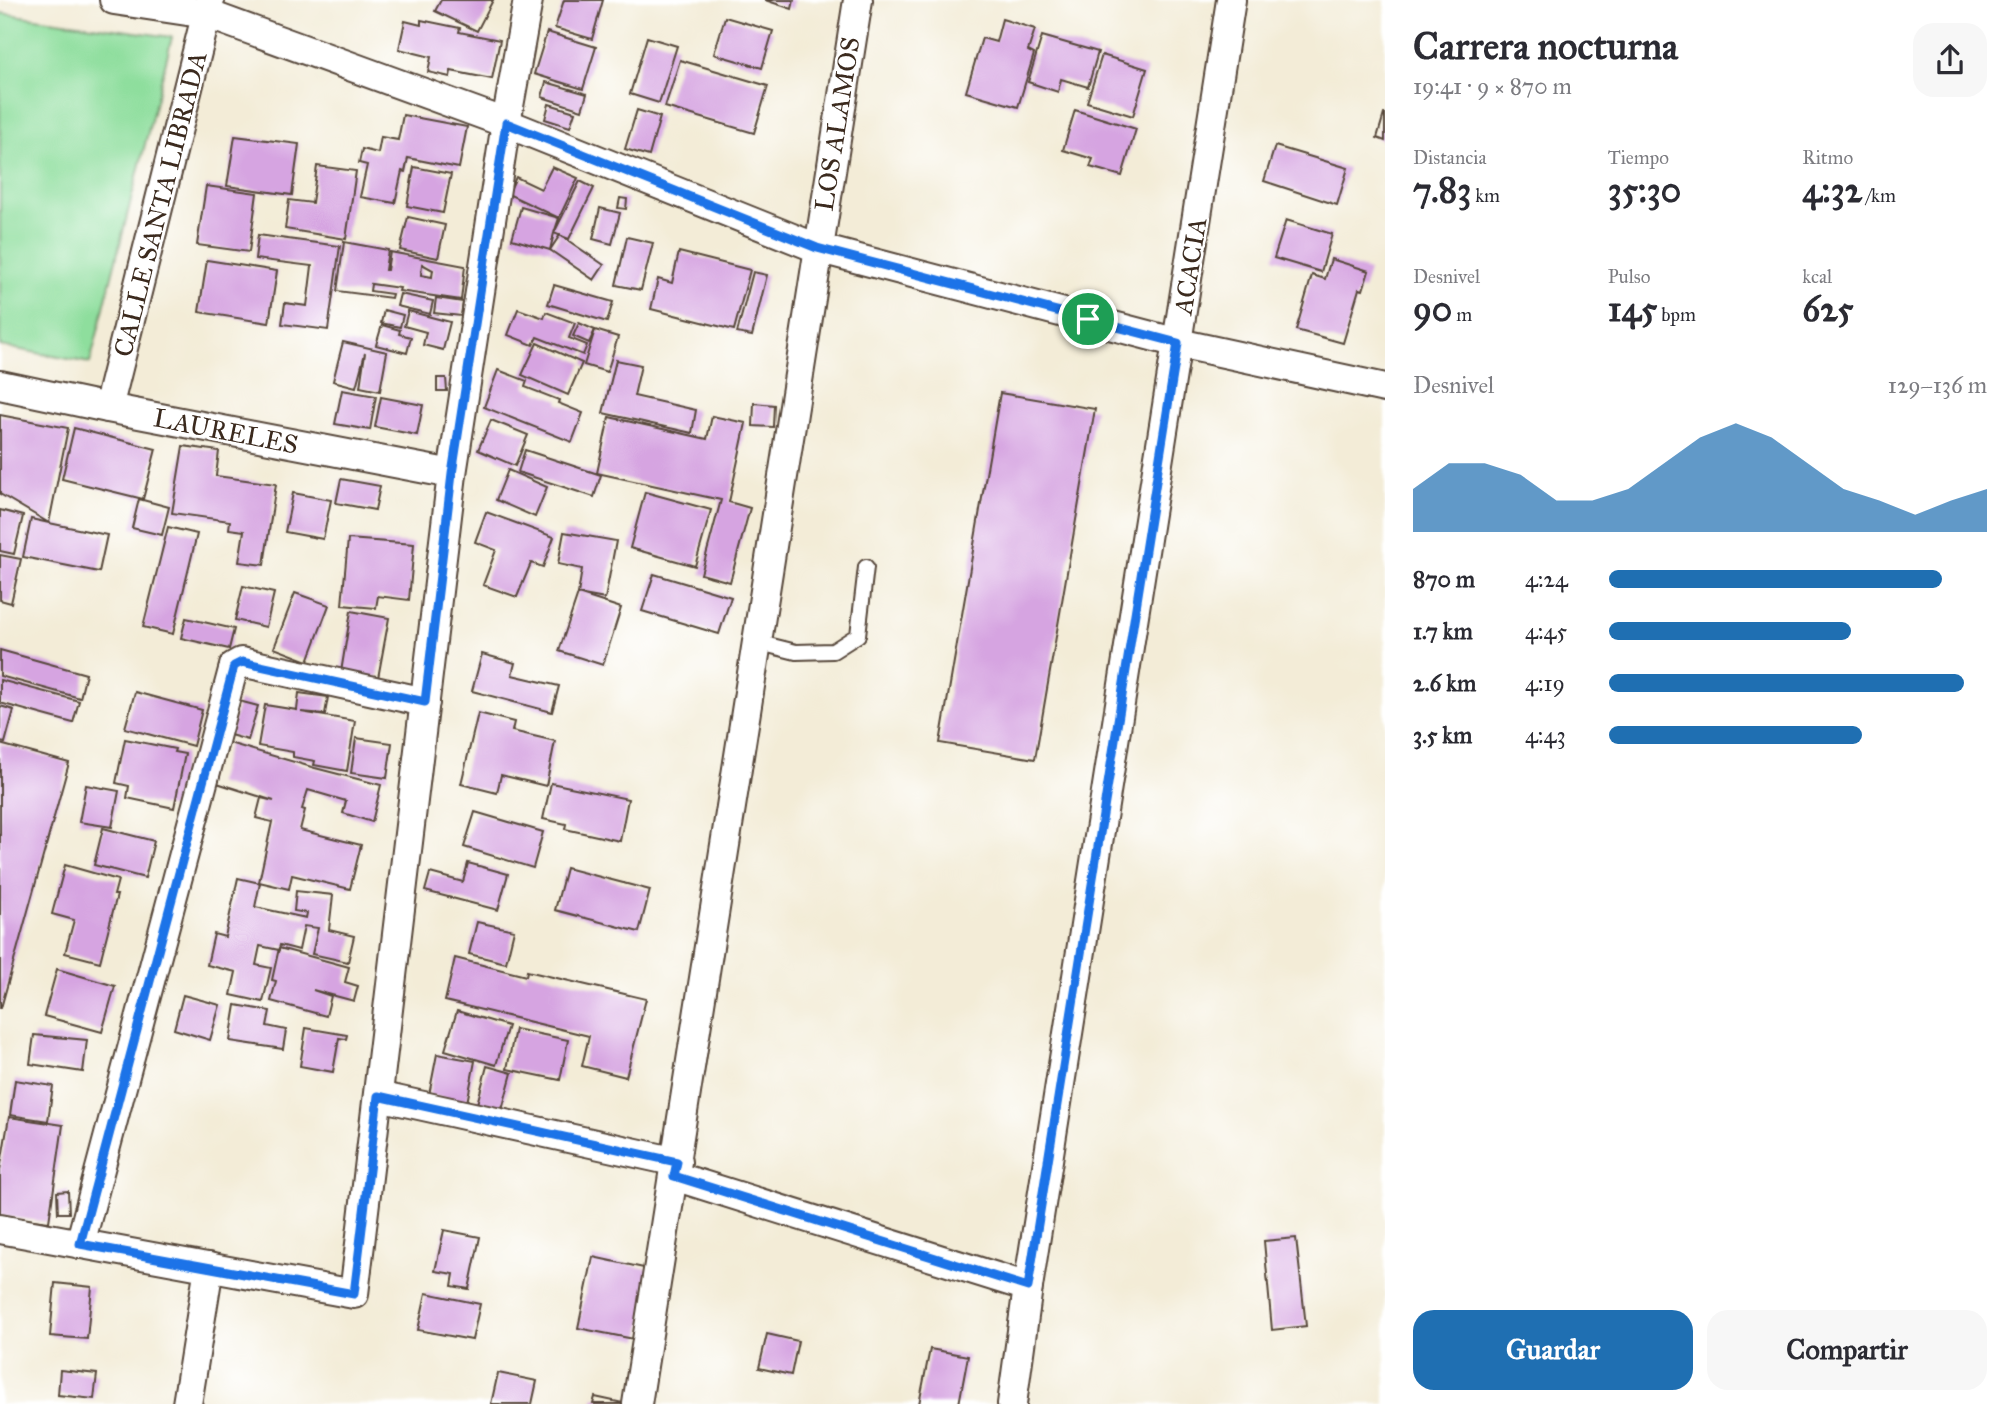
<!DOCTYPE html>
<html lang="es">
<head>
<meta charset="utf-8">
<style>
  :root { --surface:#fff; --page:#f7f7f7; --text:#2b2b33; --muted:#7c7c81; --accent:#1f6fb2 }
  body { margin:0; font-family:"IM FELL Great Primer",serif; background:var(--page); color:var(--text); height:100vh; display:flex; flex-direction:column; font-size:26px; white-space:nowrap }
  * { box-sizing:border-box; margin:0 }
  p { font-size:23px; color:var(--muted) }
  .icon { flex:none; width:38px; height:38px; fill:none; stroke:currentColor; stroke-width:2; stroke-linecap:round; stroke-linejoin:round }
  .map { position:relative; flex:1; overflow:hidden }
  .side { display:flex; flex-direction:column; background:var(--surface); width:630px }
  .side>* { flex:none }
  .pin { position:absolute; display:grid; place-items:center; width:60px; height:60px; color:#fff; margin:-30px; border:4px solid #fff; border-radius:50%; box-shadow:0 2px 7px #0007 }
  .round { display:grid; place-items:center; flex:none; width:74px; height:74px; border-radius:21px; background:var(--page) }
  .head { display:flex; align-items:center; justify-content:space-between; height:119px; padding:0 28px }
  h1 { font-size:38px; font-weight:700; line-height:52px }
  .stats { display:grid; grid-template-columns:repeat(3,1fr); gap:10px; height:119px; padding:7px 28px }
  .stats div { display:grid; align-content:center }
  .stats b { font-size:35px; font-weight:700 }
  .stats small { font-size:19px; font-weight:400 }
  .stats p { font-size:19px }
  .chart { height:196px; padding:14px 28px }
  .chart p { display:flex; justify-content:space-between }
  .chart svg { width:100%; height:126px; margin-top:7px; fill:var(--accent); opacity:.7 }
  .button { display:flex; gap:14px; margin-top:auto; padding:14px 28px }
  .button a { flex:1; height:80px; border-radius:21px; background:var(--accent); color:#fff; font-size:28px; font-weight:700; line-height:80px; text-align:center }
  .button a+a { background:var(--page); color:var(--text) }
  ul { padding:0 28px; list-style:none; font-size:23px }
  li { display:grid; grid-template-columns:112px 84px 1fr; align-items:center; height:52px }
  li i { height:18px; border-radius:9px; background:var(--accent) }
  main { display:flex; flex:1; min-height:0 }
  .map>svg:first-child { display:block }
  .green { fill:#8ede9d; stroke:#64845e; stroke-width:2 }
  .building { fill:#d6a4e1; fill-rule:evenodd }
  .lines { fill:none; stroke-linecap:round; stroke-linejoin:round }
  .lane-casing { stroke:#57473a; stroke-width:18 }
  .street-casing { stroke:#57473a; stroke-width:32 }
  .lane { stroke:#fff; stroke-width:14 }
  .street { stroke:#fff; stroke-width:28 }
  .route-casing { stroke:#fff; stroke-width:14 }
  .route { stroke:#1a73e8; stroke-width:9 }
  .labels { text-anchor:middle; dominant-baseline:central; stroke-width:5; stroke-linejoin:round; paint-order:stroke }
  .street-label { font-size:26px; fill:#3b2a1e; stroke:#fff }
</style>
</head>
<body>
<main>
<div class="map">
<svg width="1385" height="1404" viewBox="0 0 1385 1404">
  <rect width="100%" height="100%" fill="#fff"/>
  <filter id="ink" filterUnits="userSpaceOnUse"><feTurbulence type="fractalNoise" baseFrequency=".0143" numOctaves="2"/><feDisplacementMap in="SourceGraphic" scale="14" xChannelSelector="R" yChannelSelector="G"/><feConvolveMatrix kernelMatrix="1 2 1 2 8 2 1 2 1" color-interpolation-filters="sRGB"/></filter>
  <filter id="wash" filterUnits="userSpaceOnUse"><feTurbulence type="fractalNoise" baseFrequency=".00686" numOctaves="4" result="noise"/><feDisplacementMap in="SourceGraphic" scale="28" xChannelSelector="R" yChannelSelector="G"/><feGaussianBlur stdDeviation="1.57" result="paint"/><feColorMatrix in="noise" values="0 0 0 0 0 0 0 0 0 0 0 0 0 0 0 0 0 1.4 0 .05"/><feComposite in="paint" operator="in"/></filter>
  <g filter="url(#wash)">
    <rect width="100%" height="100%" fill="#f3ecd7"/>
    <polygon class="green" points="0,13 172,37 90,363 0,346"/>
    <g id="blocks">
      <g class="building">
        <polygon points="441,0 493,0 477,31 435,11"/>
        <polygon points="564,0 603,0 592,39 555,28"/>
        <polygon points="765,0 794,0 792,9"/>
        <polygon points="725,17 773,31 762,68 714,54"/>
        <polygon points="1002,19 1035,29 1028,51 1034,54 1018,107 966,92 982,38 996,42"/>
        <polygon points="421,20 460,28 459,32 500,40 492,79 451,71 450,77 428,72 431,57 399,49 405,21 421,25"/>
        <polygon points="547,32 596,47 583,89 534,74"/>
        <polygon points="1042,36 1098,52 1088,87 1061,79 1058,92 1028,82"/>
        <polygon points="647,37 677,46 659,103 630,94"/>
        <polygon points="1102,55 1147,69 1133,116 1087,102"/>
        <polygon points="680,60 768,86 754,133 665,107"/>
        <polygon points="546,82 587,94 582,110 542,97"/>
        <polygon points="549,104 575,112 570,127 545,119"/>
        <polygon points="637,110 660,117 649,156 625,149"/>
        <polygon points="1075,110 1136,129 1122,176 1090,167 1093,159 1063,150"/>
        <polygon points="1384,114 1385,114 1385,141 1377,138"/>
        <polygon points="403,115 467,127 459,168 408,158 405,172 402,171 395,203 360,197 367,165 359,163 362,149 378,153 381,137 398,140"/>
        <polygon points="235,136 299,144 292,195 227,186"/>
        <polygon points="1275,146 1348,168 1337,205 1264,181"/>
        <polygon points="317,166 356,171 346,239 285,229 289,200 312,203"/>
        <polygon points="414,167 451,174 443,213 407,206"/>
        <polygon points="552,167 578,178 559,218 508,194 516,177 541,189"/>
        <polygon points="580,181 594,188 569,239 554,233 550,250 512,239 521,207 559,218 554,233"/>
        <polygon points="206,186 257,193 249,252 197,245"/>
        <polygon points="620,198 627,199 626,209 618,208"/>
        <polygon points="600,208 620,213 612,244 593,239"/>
        <polygon points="408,217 445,225 438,258 400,250"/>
        <polygon points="1286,220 1332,234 1321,272 1274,258"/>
        <polygon points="258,235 340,246 328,330 282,324 285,303 307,306 312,266 255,259"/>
        <polygon points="560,235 604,265 594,280 550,250"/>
        <polygon points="627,237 653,243 641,290 616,285"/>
        <path d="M344 242 388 250 385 270H387L390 252 465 266 461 300 399 291 400 288 371 284 370 291 392 294 391 298 337 291ZM422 264 433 270 432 277 421 275Z"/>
        <polygon points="679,252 750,270 734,330 651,309 658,279 672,283"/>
        <polygon points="1331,259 1369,271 1363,290 1359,289 1343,343 1296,330 1312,275 1325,279"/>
        <polygon points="207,260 277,271 269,323 199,312"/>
        <polygon points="753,272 767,275 752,336 737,333"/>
        <polygon points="554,285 613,302 607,322 548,304"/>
        <polygon points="400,294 433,301 430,314 397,306"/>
        <polygon points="436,298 463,302 461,316 434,313"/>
        <polygon points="518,309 544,318 546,312 575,323 569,338 587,345 583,355 537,337 533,345 508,335"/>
        <polygon points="384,310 403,315 400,327 381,323"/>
        <polygon points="408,311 450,322 443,350 423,345 426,332 404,326"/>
        <polygon points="579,323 595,330 589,343 573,336"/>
        <polygon points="382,325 400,330 399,334 411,337 407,353 376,345"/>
        <polygon points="595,330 618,337 607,372 584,365"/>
        <polygon points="343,342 387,352 380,391 360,387 365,353 356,387 333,381"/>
        <polygon points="537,343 582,363 568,395 522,375"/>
        <polygon points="616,360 641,365 634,396 696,410 692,433 603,413"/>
        <polygon points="498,370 527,381 525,387 559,400 558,403 583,413 572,442 484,407"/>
        <polygon points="437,378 446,378 447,391 437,391"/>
        <polygon points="342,390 376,396 370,430 335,424"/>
        <polygon points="1000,393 1095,409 1035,759 940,743"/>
        <polygon points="381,397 423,405 417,435 375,427"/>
        <polygon points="754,403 774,405 773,427 753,426"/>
        <polygon points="0,415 68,428 49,523 107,535 99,572 23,557 31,519 49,523 0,494"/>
        <polygon points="712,416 746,423 729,502 750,508 730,582 701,574 721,500 597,473 609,417 707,439"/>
        <polygon points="491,420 528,435 515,466 478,450"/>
        <polygon points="74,428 156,449 143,499 62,479"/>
        <polygon points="183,446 219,451 216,476 276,484 264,565 239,562 244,531 229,529 230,521 172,513"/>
        <polygon points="525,450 601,475 594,497 518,472"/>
        <polygon points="508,470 547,487 535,517 496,500"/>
        <polygon points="341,479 380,486 375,510 336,503"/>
        <polygon points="645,492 711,510 695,566 630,548"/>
        <polygon points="293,493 331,500 323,539 285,532"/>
        <polygon points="139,499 169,507 162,535 132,528"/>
        <polygon points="0,510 23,516 14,554 0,551"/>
        <polygon points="486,512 554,537 543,567 531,563 517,597 483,585 496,550 475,542"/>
        <polygon points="168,527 197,534 173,634 143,627"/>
        <polygon points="564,532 616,541 605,599 578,594 582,569 558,564"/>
        <polygon points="348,539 414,544 409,600 378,596 376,608 342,605"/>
        <polygon points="0,555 21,559 11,603 0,600"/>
        <polygon points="654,574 731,597 719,634 642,611"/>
        <polygon points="243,586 274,593 266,627 235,620"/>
        <polygon points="295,593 329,605 308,661 274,648"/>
        <polygon points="578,594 621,608 603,665 559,651"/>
        <polygon points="351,611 389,618 378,678 341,672"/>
        <polygon points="186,618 234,629 229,649 181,638"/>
        <polygon points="0,650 86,674 80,698 0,676"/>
        <polygon points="482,654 515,663 512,675 559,686 552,712 472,691"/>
        <polygon points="0,680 79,701 73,723 0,703"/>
        <polygon points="135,692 202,710 193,746 125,728"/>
        <polygon points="299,693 328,697 325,714 301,712 355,721 347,771 314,765 315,761 293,757 293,752 258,746 265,705 297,710"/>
        <polygon points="239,701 258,706 248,740 230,735"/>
        <polygon points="0,706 14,710 5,743 0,742"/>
        <polygon points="478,713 514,722 512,731 555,741 546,786 501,775 497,793 461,784"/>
        <polygon points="356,738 392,743 387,778 351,773"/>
        <polygon points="125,739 175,749 174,752 185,754 174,808 127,798 129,786 116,783"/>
        <polygon points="229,743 315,768 381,785 372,822 343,813 346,801 308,790 302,809 305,810 300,830 361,845 350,889 292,875 289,889 259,882 272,822 256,818 261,798 274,801 217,783"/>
        <polygon points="0,744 69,763 1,1008 0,1008"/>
        <polygon points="551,783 628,799 620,841 565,829 566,824 543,819"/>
        <polygon points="86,785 119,791 112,827 79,822"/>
        <polygon points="475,812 543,832 533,868 464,847"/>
        <polygon points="103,828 154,841 145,878 94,865"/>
        <polygon points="468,863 508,874 498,910 425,891 430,873 463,882"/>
        <polygon points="65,865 118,880 114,895 117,895 100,962 65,953 74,920 52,914"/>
        <polygon points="566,868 650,890 639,932 555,910"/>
        <polygon points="238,878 260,883 255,907 306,918 307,913 294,911 296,891 333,895 329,930 354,936 348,962 312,954 318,928 304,926 299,950 280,945 279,950 260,946 256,965 271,968 263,1002 231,995 236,972 207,965 214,934 225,937"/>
        <polygon points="477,922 514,930 506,963 469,954"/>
        <polygon points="279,948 349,967 345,982 358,986 354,1001 313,990 331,996 326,1016 271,1001 276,981 272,980"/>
        <polygon points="455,958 526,976 527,971 646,999 626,1077 582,1066 589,1036 445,1001"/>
        <polygon points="57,969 115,986 102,1032 44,1016"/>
        <polygon points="183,995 220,1005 210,1040 174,1029"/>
        <polygon points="236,1005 270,1011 267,1026 286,1030 283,1049 230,1041"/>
        <polygon points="457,1011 508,1026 496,1065 445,1050"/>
        <polygon points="306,1028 347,1035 346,1039 339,1038 333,1072 300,1066"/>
        <polygon points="515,1029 568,1040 560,1080 507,1069"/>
        <polygon points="34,1035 87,1040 83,1072 30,1064"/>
        <polygon points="437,1054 475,1061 467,1103 429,1095"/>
        <polygon points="487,1066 512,1073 502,1110 477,1104"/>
        <polygon points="15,1080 53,1086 48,1121 10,1115"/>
        <polygon points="9,1117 63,1125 49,1222 0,1216 0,1170"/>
        <polygon points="68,1191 69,1213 58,1213 57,1192"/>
        <polygon points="444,1230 480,1237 469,1289 452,1286 454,1274 435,1271"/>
        <polygon points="1296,1238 1306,1326 1272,1330 1264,1241"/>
        <polygon points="593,1257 653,1270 639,1340 578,1328"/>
        <polygon points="55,1283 92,1287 87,1339 50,1336"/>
        <polygon points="426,1293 480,1304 472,1340 418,1330"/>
        <polygon points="767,1334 798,1341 791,1375 759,1368"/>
        <polygon points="930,1349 968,1356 959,1404 919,1404"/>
        <polygon points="60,1370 97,1374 94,1399 58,1395"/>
        <polygon points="498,1373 537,1381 532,1404 491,1404"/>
        <polygon points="595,1397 623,1403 623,1404 593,1404"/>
      </g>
    </g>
  </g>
  <g filter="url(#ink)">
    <use href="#blocks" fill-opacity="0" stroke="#57473a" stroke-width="2"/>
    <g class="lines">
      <g class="lane-casing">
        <polyline id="lane" points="756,642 796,652 833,651 858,635 866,567"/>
      </g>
      <g class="street-casing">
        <g id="street">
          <polyline points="114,0 207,14 506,123 817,248 1178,343 1385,388"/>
          <polyline points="0,385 108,408 452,474"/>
          <polyline points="108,408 210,0"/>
          <polyline points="378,1096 677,1162"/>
          <polyline points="674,1176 1028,1287"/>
          <polyline points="0,1229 354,1294 452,474 506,123 528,0"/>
          <polyline points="80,1244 234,666 241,662 425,702"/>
          <polyline points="187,1404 209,1267"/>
          <polyline points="637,1404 858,0"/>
          <polyline points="1012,1404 1028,1287 1231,0"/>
        </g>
      </g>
      <use href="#lane" class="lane"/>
      <use href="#street" class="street"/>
    </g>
  </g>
  <g class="lines" filter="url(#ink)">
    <g class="route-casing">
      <polygon id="route" points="506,123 817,248 1178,343 1028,1287 674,1176 677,1162 378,1096 354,1294 80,1244 234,666 242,662 425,702 452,474"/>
    </g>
    <use href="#route" class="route"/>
  </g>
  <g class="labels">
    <g class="street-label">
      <text transform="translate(837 124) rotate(-81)">LOS ALAMOS</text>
      <text transform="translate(160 204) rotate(-76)">CALLE SANTA LIBRADA</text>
      <text transform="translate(1190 266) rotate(-81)">ACACIA</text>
      <text transform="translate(226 431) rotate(11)">LAURELES</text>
    </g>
  </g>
</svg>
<div class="pin" style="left:1088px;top:319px;background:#1e9e55"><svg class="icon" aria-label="arrive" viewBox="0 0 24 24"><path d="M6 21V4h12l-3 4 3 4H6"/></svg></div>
</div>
<section class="side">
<div class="head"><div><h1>Carrera nocturna</h1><p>19:41 · 9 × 870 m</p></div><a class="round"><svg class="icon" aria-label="share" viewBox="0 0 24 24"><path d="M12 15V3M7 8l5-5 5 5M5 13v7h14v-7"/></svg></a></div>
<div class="stats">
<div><p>Distancia</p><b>7.83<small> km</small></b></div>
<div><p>Tiempo</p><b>35:30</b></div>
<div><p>Ritmo</p><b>4:32<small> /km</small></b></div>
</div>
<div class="stats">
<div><p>Desnivel</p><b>90<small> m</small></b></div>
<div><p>Pulso</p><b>145<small> bpm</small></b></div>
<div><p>kcal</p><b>625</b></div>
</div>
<div class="chart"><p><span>Desnivel</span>129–136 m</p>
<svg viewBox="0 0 160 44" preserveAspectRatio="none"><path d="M0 44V29L10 20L20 20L30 24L40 33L50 33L60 29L70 20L80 11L90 6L100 11L110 20L120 29L130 33L140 38L150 33L160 29V44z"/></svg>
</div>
<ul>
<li><b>870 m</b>4:24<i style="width:88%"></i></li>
<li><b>1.7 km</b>4:45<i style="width:64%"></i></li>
<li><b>2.6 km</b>4:19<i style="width:94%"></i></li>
<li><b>3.5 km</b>4:43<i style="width:67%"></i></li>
</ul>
<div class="button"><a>Guardar</a><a>Compartir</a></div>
</section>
</main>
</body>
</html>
